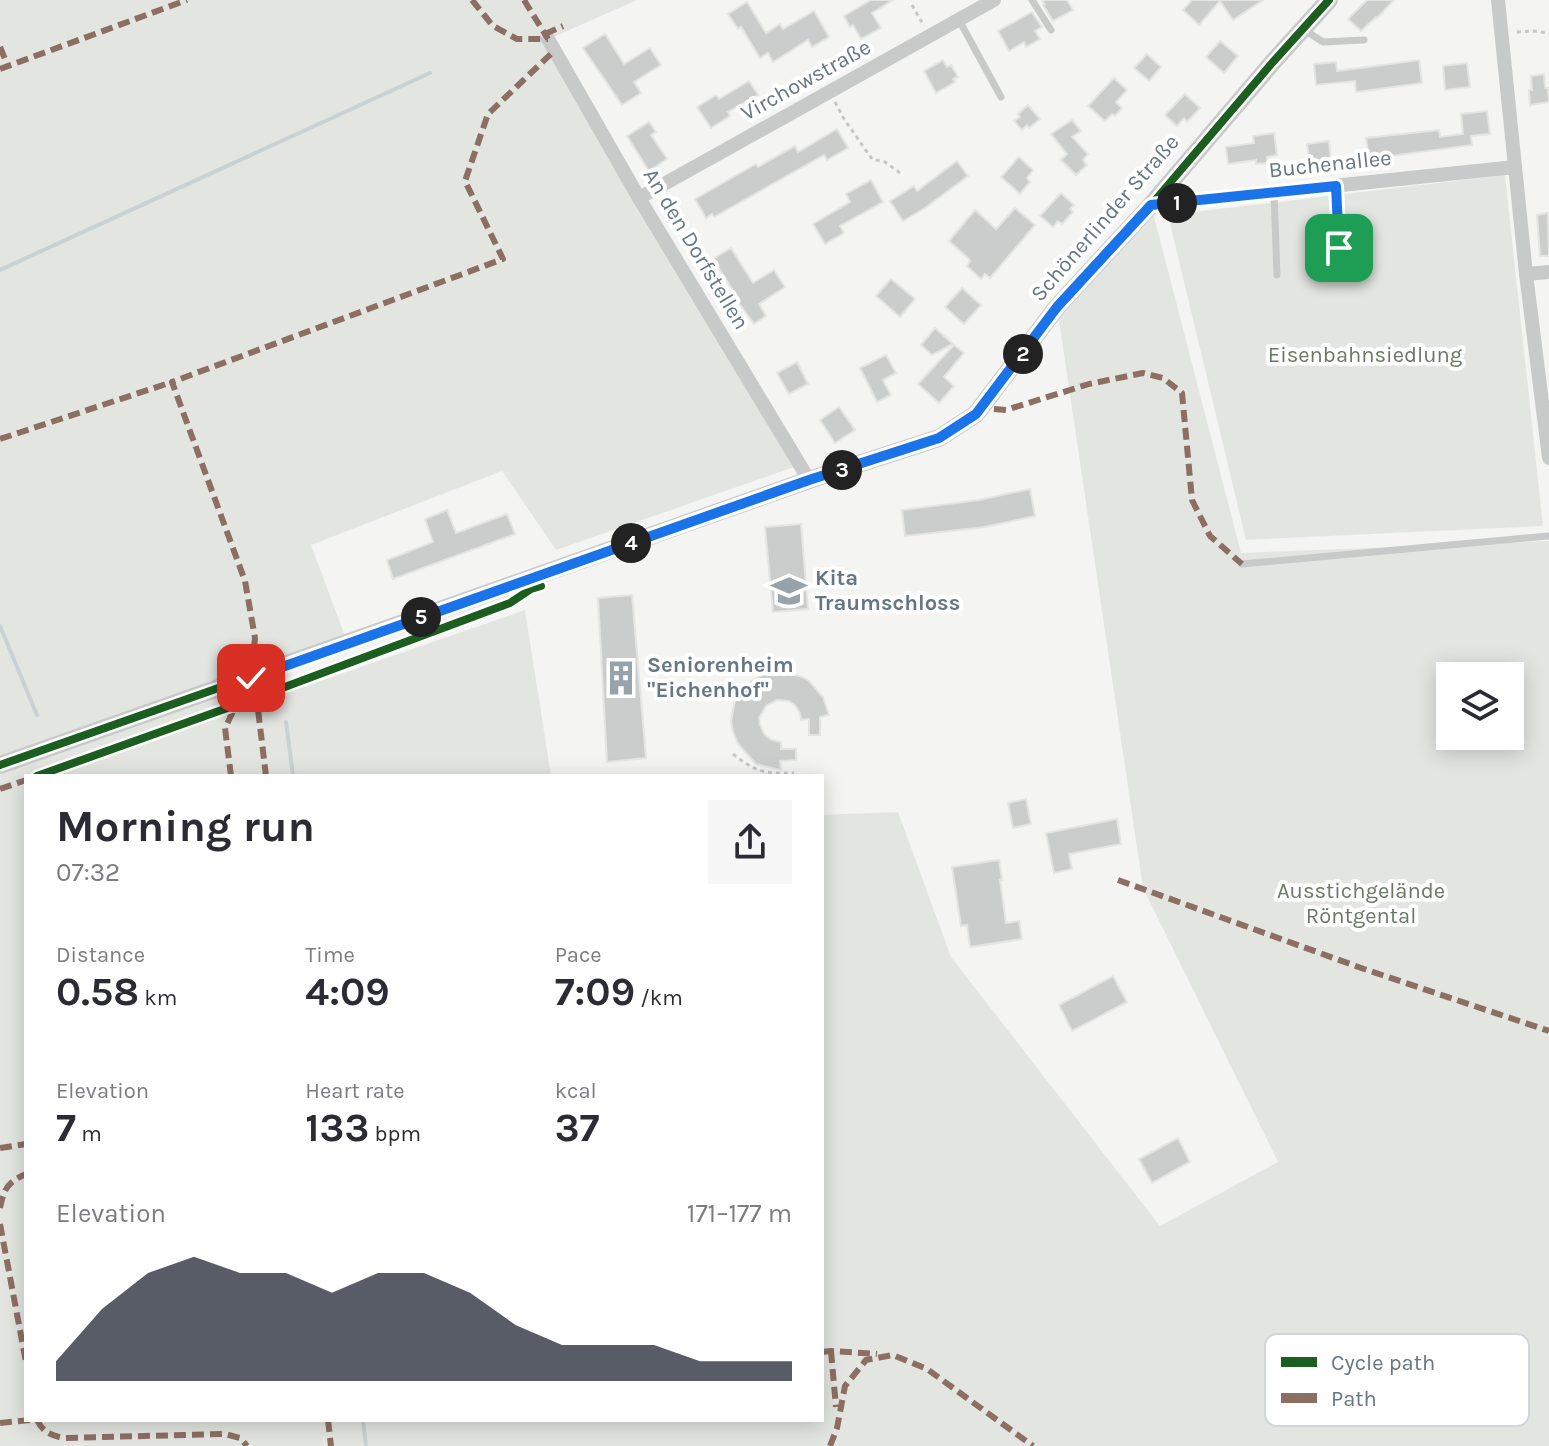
<!DOCTYPE html>
<html lang="en">
<head>
<meta charset="utf-8">
<style>
  :root { --surface:#fff; --page:#f7f7f7; --text:#2b2b33; --muted:#7c7c81; --accent:#111827 }
  body { margin:0; font-family:Karla,sans-serif; background:var(--page); color:var(--text); height:100vh; display:flex; flex-direction:column; font-size:30px; white-space:nowrap }
  * { box-sizing:border-box; margin:0 }
  p { font-size:26px; color:var(--muted) }
  .icon { flex:none; width:44px; height:44px; fill:none; stroke:currentColor; stroke-width:2; stroke-linecap:round; stroke-linejoin:round }
  .map { position:relative; flex:1; overflow:hidden }
  .panel { position:absolute; left:24px; top:774px; width:800px; height:648px; display:flex; flex-direction:column; background:var(--surface); border-radius:0px; box-shadow:0 4px 20px #0003 }
  .panel>* { flex:none }
  .tools { position:absolute; left:1436px; top:662px; display:grid; gap:16px }
  .tools a { display:grid; place-items:center; width:88px; height:88px; border-radius:0px; background:var(--surface); box-shadow:0 4px 20px #0003; font-size:40px }
  .pin { position:absolute; display:grid; place-items:center; width:68px; height:68px; color:#fff; margin:-34px; border-radius:16px; box-shadow:0 4px 12px #0006 }
  .km { position:absolute; width:40px; height:40px; margin:-20px; border-radius:50%; background:#222; color:#fff; font-size:22px; line-height:40px; text-align:center }
  .round { display:grid; place-items:center; flex:none; width:84px; height:84px; border-radius:0px; background:var(--page) }
  .summary { display:flex; align-items:center; justify-content:space-between; height:136px; padding:0 32px }
  h1 { font-size:44px; font-weight:700; line-height:60px }
  .stats { display:grid; grid-template-columns:repeat(3,1fr); gap:12px; height:136px; padding:8px 32px }
  .stats div { display:grid; align-content:center }
  .stats b { font-size:40px; font-weight:700 }
  .stats small { font-size:22px; font-weight:400 }
  .stats p { font-size:22px }
  .chart { height:224px; padding:16px 32px }
  .chart p { display:flex; justify-content:space-between }
  .chart svg { width:100%; height:144px; margin-top:8px; fill:var(--accent); opacity:.7 }
  .map>svg:first-child { display:block }
  .green { fill:#e3e6e0; fill-rule:evenodd }
  .lines { fill:none; stroke-linecap:round; stroke-linejoin:round }
  .stream { stroke:#c8d1d4; stroke-width:4 }
  .building { fill:#cbcdcd; stroke:#e4e4e2; stroke-width:2 }
  .path { stroke:#c6c7c8; stroke-width:3; stroke-dasharray:4 4; stroke-linecap:butt }
  .service { stroke:#c8caca; stroke-width:7 }
  .minor { stroke:#c8caca; stroke-width:14 }
  .tertiary { stroke:#c8caca; stroke-width:18 }
  .quiet { stroke:#8d6e63; stroke-width:6; stroke-dasharray:12 6; stroke-linecap:butt }
  .cycleway-casing { stroke:#fff; stroke-width:13 }
  .cycleway { stroke:#1b5e20; stroke-width:8 }
  .route-casing { stroke:#fff; stroke-width:16 }
  .route { stroke:#1a73e8; stroke-width:10 }
  .labels { text-anchor:middle; dominant-baseline:central; stroke-width:8; stroke-linejoin:round; paint-order:stroke }
  .street-label { font-size:22px; fill:#657782; stroke:#fff }
  .park-label { font-size:22px; fill:#697963; stroke:#fff }
  .poi-label { font-size:22px; font-weight:bold; fill:#657782; stroke:#fff; text-anchor:start }
  .key { fill:#fff; stroke:#d1d6da; stroke-width:2 }
  .key-label { font-size:22px; fill:#657782 }
</style>
</head>
<body>
<div class="map">
<svg width="1549" height="1446" viewBox="0 0 1549 1446">
  <rect width="100%" height="100%" fill="#f4f4f3"/>
  <g class="green">
    <path d="M0 0H637L549 39 800 465 556 550 502 471 311 545 345 636 225 677 234 711 525 610 551 776H26V1420H822V815L898 812 951 957 1160 1226 1278 1162 1143 888 1057 307 1151 205 1241 553 1549 541V1446H325L323 1433 324 1446H0ZM1450 676H1510V736H1450Z"/>
    <polygon points="1505,175 1543,526 1246,540 1168,215"/>
  </g>
  <g class="lines">
    <g class="stream">
      <polyline points="0,270 430,73"/>
      <polyline points="0,626 37,715"/>
      <polyline points="286,722 293,776"/>
      <polyline points="363,1420 366,1446"/>
    </g>
  </g>
  <g class="building">
    <polygon points="871,0 893,0 872,13 881,28 861,39 853,25 850,27 844,16"/>
    <polygon points="1042,0 1067,0 1073,10 1053,21 1043,5 1045,4"/>
    <polygon points="1192,0 1263,0 1233,20 1220,1 1199,25 1183,10"/>
    <polygon points="1367,0 1394,0 1377,18 1376,17 1361,31 1348,19"/>
    <polygon points="747,2 766,33 780,24 783,29 814,11 829,37 812,47 808,40 773,62 768,53 760,58 741,27 738,29 728,14"/>
    <polygon points="1032,12 1042,27 1035,31 1040,39 1026,47 1024,42 1009,51 998,31"/>
    <polygon points="605,34 624,64 650,48 661,65 634,82 641,93 622,105 583,48"/>
    <polygon points="1220,41 1238,56 1224,73 1206,57"/>
    <polygon points="1147,54 1161,67 1149,81 1134,68"/>
    <polygon points="943,60 947,67 951,65 958,77 953,79 955,82 936,93 924,71"/>
    <polygon points="1419,60 1422,83 1356,92 1355,81 1316,85 1314,64 1336,62 1337,71"/>
    <polygon points="1467,63 1470,87 1445,90 1443,66"/>
    <polygon points="1544,74 1545,88 1548,88 1549,102 1530,105 1529,90 1532,90 1531,76"/>
    <polygon points="1114,78 1127,90 1116,102 1122,108 1115,116 1112,114 1105,121 1088,106"/>
    <polygon points="749,81 758,95 728,112 730,116 711,128 697,107 716,95 719,99"/>
    <polygon points="1185,94 1200,108 1187,122 1184,118 1177,126 1165,115"/>
    <polygon points="1028,105 1040,119 1029,128 1027,125 1022,130 1014,121 1020,117 1018,114"/>
    <polygon points="1487,111 1490,134 1471,136 1472,145 1369,159 1366,138 1439,130 1440,137 1463,134 1461,114"/>
    <polygon points="1072,120 1081,131 1072,137 1088,154 1083,160 1087,165 1076,175 1061,160 1067,154 1051,134"/>
    <polygon points="649,122 656,132 651,135 667,159 649,171 627,136"/>
    <polygon points="837,129 848,148 827,160 824,155 714,217 712,214 706,218 695,199 756,164 758,167 795,146 798,152"/>
    <polygon points="1274,133 1277,155 1267,157 1267,163 1256,164 1256,160 1228,164 1226,147 1254,143 1253,136"/>
    <polygon points="1329,141 1331,163 1310,166 1307,144"/>
    <polygon points="1019,157 1033,170 1027,178 1030,182 1020,194 1001,177"/>
    <polygon points="957,161 968,176 925,208 903,221 890,201 914,186 917,191"/>
    <polygon points="871,180 883,202 840,226 844,233 825,244 813,224 850,202 846,194"/>
    <polygon points="1061,193 1074,205 1070,209 1073,212 1062,224 1058,221 1053,227 1040,216"/>
    <polygon points="1015,208 1035,225 990,278 985,274 981,279 967,266 970,261 969,259 949,241 975,210 996,229"/>
    <polygon points="1548,213 1549,256 1540,256 1537,215"/>
    <polygon points="731,248 753,283 774,270 785,287 759,304 766,316 754,324 734,296 736,295 713,259"/>
    <polygon points="891,279 915,299 900,317 876,296"/>
    <polygon points="962,288 981,305 964,324 945,307"/>
    <polygon points="935,328 953,344 932,355 921,345"/>
    <polygon points="954,345 964,353 944,377 954,386 939,403 918,384"/>
    <polygon points="886,355 896,373 883,380 891,395 877,402 860,368"/>
    <polygon points="797,362 808,384 789,394 777,373"/>
    <polygon points="839,407 855,430 835,443 820,420"/>
    <polygon points="1030,489 1035,516 985,527 905,536 902,510 979,500"/>
    <polygon points="447,510 456,533 507,514 515,534 393,579 387,560 433,542 425,519"/>
    <polygon points="801,524 808,609 773,612 765,527"/>
    <polygon points="632,595 646,758 607,762 598,598"/>
    <polygon points="778,671 802,677 809,681 823,697 829,715 820,717 820,735 809,735 809,719 801,720 800,713 795,705 789,701 777,700 766,706 759,718 760,725 765,735 772,740 781,742 781,749 796,749 796,760 780,761 781,770 756,764 738,744 733,732 731,721 735,700 741,691 751,681 762,675"/>
    <polygon points="1026,799 1031,824 1013,828 1008,803"/>
    <polygon points="1117,819 1121,844 1069,854 1072,869 1054,873 1046,833"/>
    <polygon points="999,860 1002,880 1000,880 1006,923 1019,921 1022,939 970,947 967,925 961,926 952,867"/>
    <polygon points="1113,976 1127,1002 1072,1031 1059,1005"/>
    <polygon points="1178,1138 1190,1162 1152,1183 1139,1159"/>
  </g>
  <g class="lines">
    <g class="path">
      <polyline points="912,5 924,26"/>
      <polyline points="1517,32 1533,31 1549,33"/>
      <polyline points="835,102 844,119 872,159 885,162 903,175"/>
      <path d="M733 754C756 772 764 774 794 773"/>
    </g>
    <g class="service">
      <polyline points="1032,0 1051,30"/>
      <polyline points="959,20 1001,97"/>
      <polyline points="1303,29 1323,42 1364,40"/>
      <polyline points="1336,186 1339,248"/>
      <polyline points="1274,193 1277,275"/>
      <polyline points="1242,564 1549,536"/>
    </g>
    <g class="minor">
      <polyline points="1498,0 1526,274 1549,458"/>
      <polyline points="548,39 639,198 809,480"/>
      <polyline points="639,198 994,0"/>
      <polyline points="1151,205 1515,167"/>
      <polyline points="1526,274 1549,272"/>
    </g>
    <polyline class="tertiary" points="0,765 809,480 939,438 976,414 1057,307 1151,205 1272,63 1329,0"/>
    <g class="quiet">
      <polyline points="472,0 493,26 517,39 548,39"/>
      <polyline points="524,0 548,39"/>
      <polyline points="545,34 563,26"/>
      <polyline points="0,47 8,66"/>
      <polyline points="0,69 187,0"/>
      <polyline points="994,409 1006,410 1089,384 1143,373 1163,378 1182,393 1192,500 1210,536 1242,564"/>
      <polyline points="0,439 172,382"/>
      <polyline points="249,682 251,678 255,638 245,581 172,382 503,259 465,181 488,114 555,50"/>
      <polyline points="256,693 266,776"/>
      <polyline points="231,776 225,728 237,703"/>
      <polyline points="0,789 26,780"/>
      <polyline points="1118,880 1364,969 1549,1031"/>
      <polyline points="0,1148 26,1144"/>
      <path d="M0 1208C4 1188 8 1182 26 1174"/>
      <polyline points="0,1224 26,1362"/>
      <polyline points="831,1351 836,1407"/>
      <polyline points="822,1352 831,1351 877,1354"/>
      <path d="M37 1420C43 1432 50 1435 63 1438L225 1434 240 1438 247 1446"/>
      <polyline points="328,1420 331,1446"/>
      <polyline points="0,1423 31,1420"/>
      <polyline points="830,1446 837,1428 845,1386 866,1360 893,1355 927,1369 1033,1446"/>
    </g>
    <g class="cycleway-casing">
      <g id="cycleway">
        <polyline points="0,765 809,480 939,438 976,414 1057,307 1151,205 1272,63 1329,0"/>
        <polyline points="37,776 258,697 510,603 531,589 541,586"/>
      </g>
    </g>
    <use href="#cycleway" class="cycleway"/>
  </g>
  <g class="lines">
    <g class="route-casing">
      <polyline id="route" points="251,678 809,480 939,438 976,414 1057,307 1151,205 1336,186 1339,248"/>
    </g>
    <use href="#route" class="route"/>
  </g>
  <defs>
    <g id="school-bare" transform="scale(2.76)"><path d="M0-5L7-2L0 1L-7-2ZM-4 1L0 2.5L4 1V4Q0 6-4 4Z" fill="#97a3aa" stroke="#fff" stroke-width="2.5" paint-order="stroke"/></g>
    <g id="building-bare" transform="scale(2.76)"><path d="M-4-6H4V6H1V3H-1V6H-4ZM-2.5-4.3h1.7v1.8h-1.7ZM.8-4.3h1.7v1.8H.8ZM-2.5-1h1.7V.8h-1.7ZM.8-1h1.7V.8H.8Z" fill="#97a3aa" stroke="#fff" stroke-width="2.5" paint-order="stroke"/></g>
  </defs>
  <g fill-rule="evenodd">
    <use href="#school-bare" x="789" y="591"/>
    <use href="#building-bare" x="621" y="678"/>
  </g>
  <g class="labels">
    <g class="street-label">
      <text transform="translate(806 80) rotate(-29)">Virchowstraße</text>
      <text transform="translate(1330 164) rotate(-6)">Buchenallee</text>
      <text transform="translate(1105 218) rotate(-49)">Schönerlinder Straße</text>
      <text transform="translate(696 249) rotate(59)">An den Dorfstellen</text>
    </g>
    <g class="park-label">
      <text x="1365" y="355">Eisenbahnsiedlung</text>
      <text x="1361" y="891">Ausstichgelände<tspan x="1361" dy="25">Röntgental</tspan></text>
    </g>
    <g class="poi-label">
      <text x="815" y="578">Kita<tspan x="815" dy="25">Traumschloss</tspan></text>
      <text x="647" y="665">Seniorenheim<tspan x="647" dy="25">"Eichenhof"</tspan></text>
    </g>
  </g>
  <rect x="1265" y="1334" width="264" height="92" rx="12" class="key"/>
  <rect x="1281" y="1357" width="36" height="10" fill="#1b5e20"/>
  <rect x="1281" y="1393" width="36" height="10" fill="#8d6e63"/>
  <g class="key-label">
    <text x="1331" y="1370">Cycle path</text>
    <text x="1331" y="1406">Path</text>
  </g>
</svg>
<div class="tools">
<a><svg class="icon" aria-label="layers" viewBox="0 0 24 24"><path d="M12 4l9 5-9 5-9-5zM3 14l9 5 9-5"/></svg></a>
</div>
<div class="pin" style="left:1339px;top:248px;background:#1e9e55"><svg class="icon" aria-label="arrive" viewBox="0 0 24 24"><path d="M6 21V4h12l-3 4 3 4H6"/></svg></div>
<div class="pin" style="left:251px;top:678px;background:#d93025"><svg class="icon" aria-label="check" viewBox="0 0 24 24"><path d="M5 12l5 5 9-10"/></svg></div>
<b class="km" style="left:1177px;top:203px">1</b>
<b class="km" style="left:1023px;top:354px">2</b>
<b class="km" style="left:842px;top:470px">3</b>
<b class="km" style="left:631px;top:543px">4</b>
<b class="km" style="left:421px;top:617px">5</b>
<section class="panel">
<div class="summary"><div><h1>Morning run</h1><p>07:32</p></div><a class="round"><svg class="icon" aria-label="share" viewBox="0 0 24 24"><path d="M12 15V3M7 8l5-5 5 5M5 13v7h14v-7"/></svg></a></div>
<div class="stats">
<div><p>Distance</p><b>0.58<small> km</small></b></div>
<div><p>Time</p><b>4:09</b></div>
<div><p>Pace</p><b>7:09<small> /km</small></b></div>
</div>
<div class="stats">
<div><p>Elevation</p><b>7<small> m</small></b></div>
<div><p>Heart rate</p><b>133<small> bpm</small></b></div>
<div><p>kcal</p><b>37</b></div>
</div>
<div class="chart"><p><span>Elevation</span>171–177 m</p>
<svg viewBox="0 0 160 44" preserveAspectRatio="none"><path d="M0 44V38L10 22L20 11L30 6L40 11L50 11L60 17L70 11L80 11L90 17L100 27L110 33L120 33L130 33L140 38L150 38L160 38V44z"/></svg>
</div>
</section>
</div>
</body>
</html>
